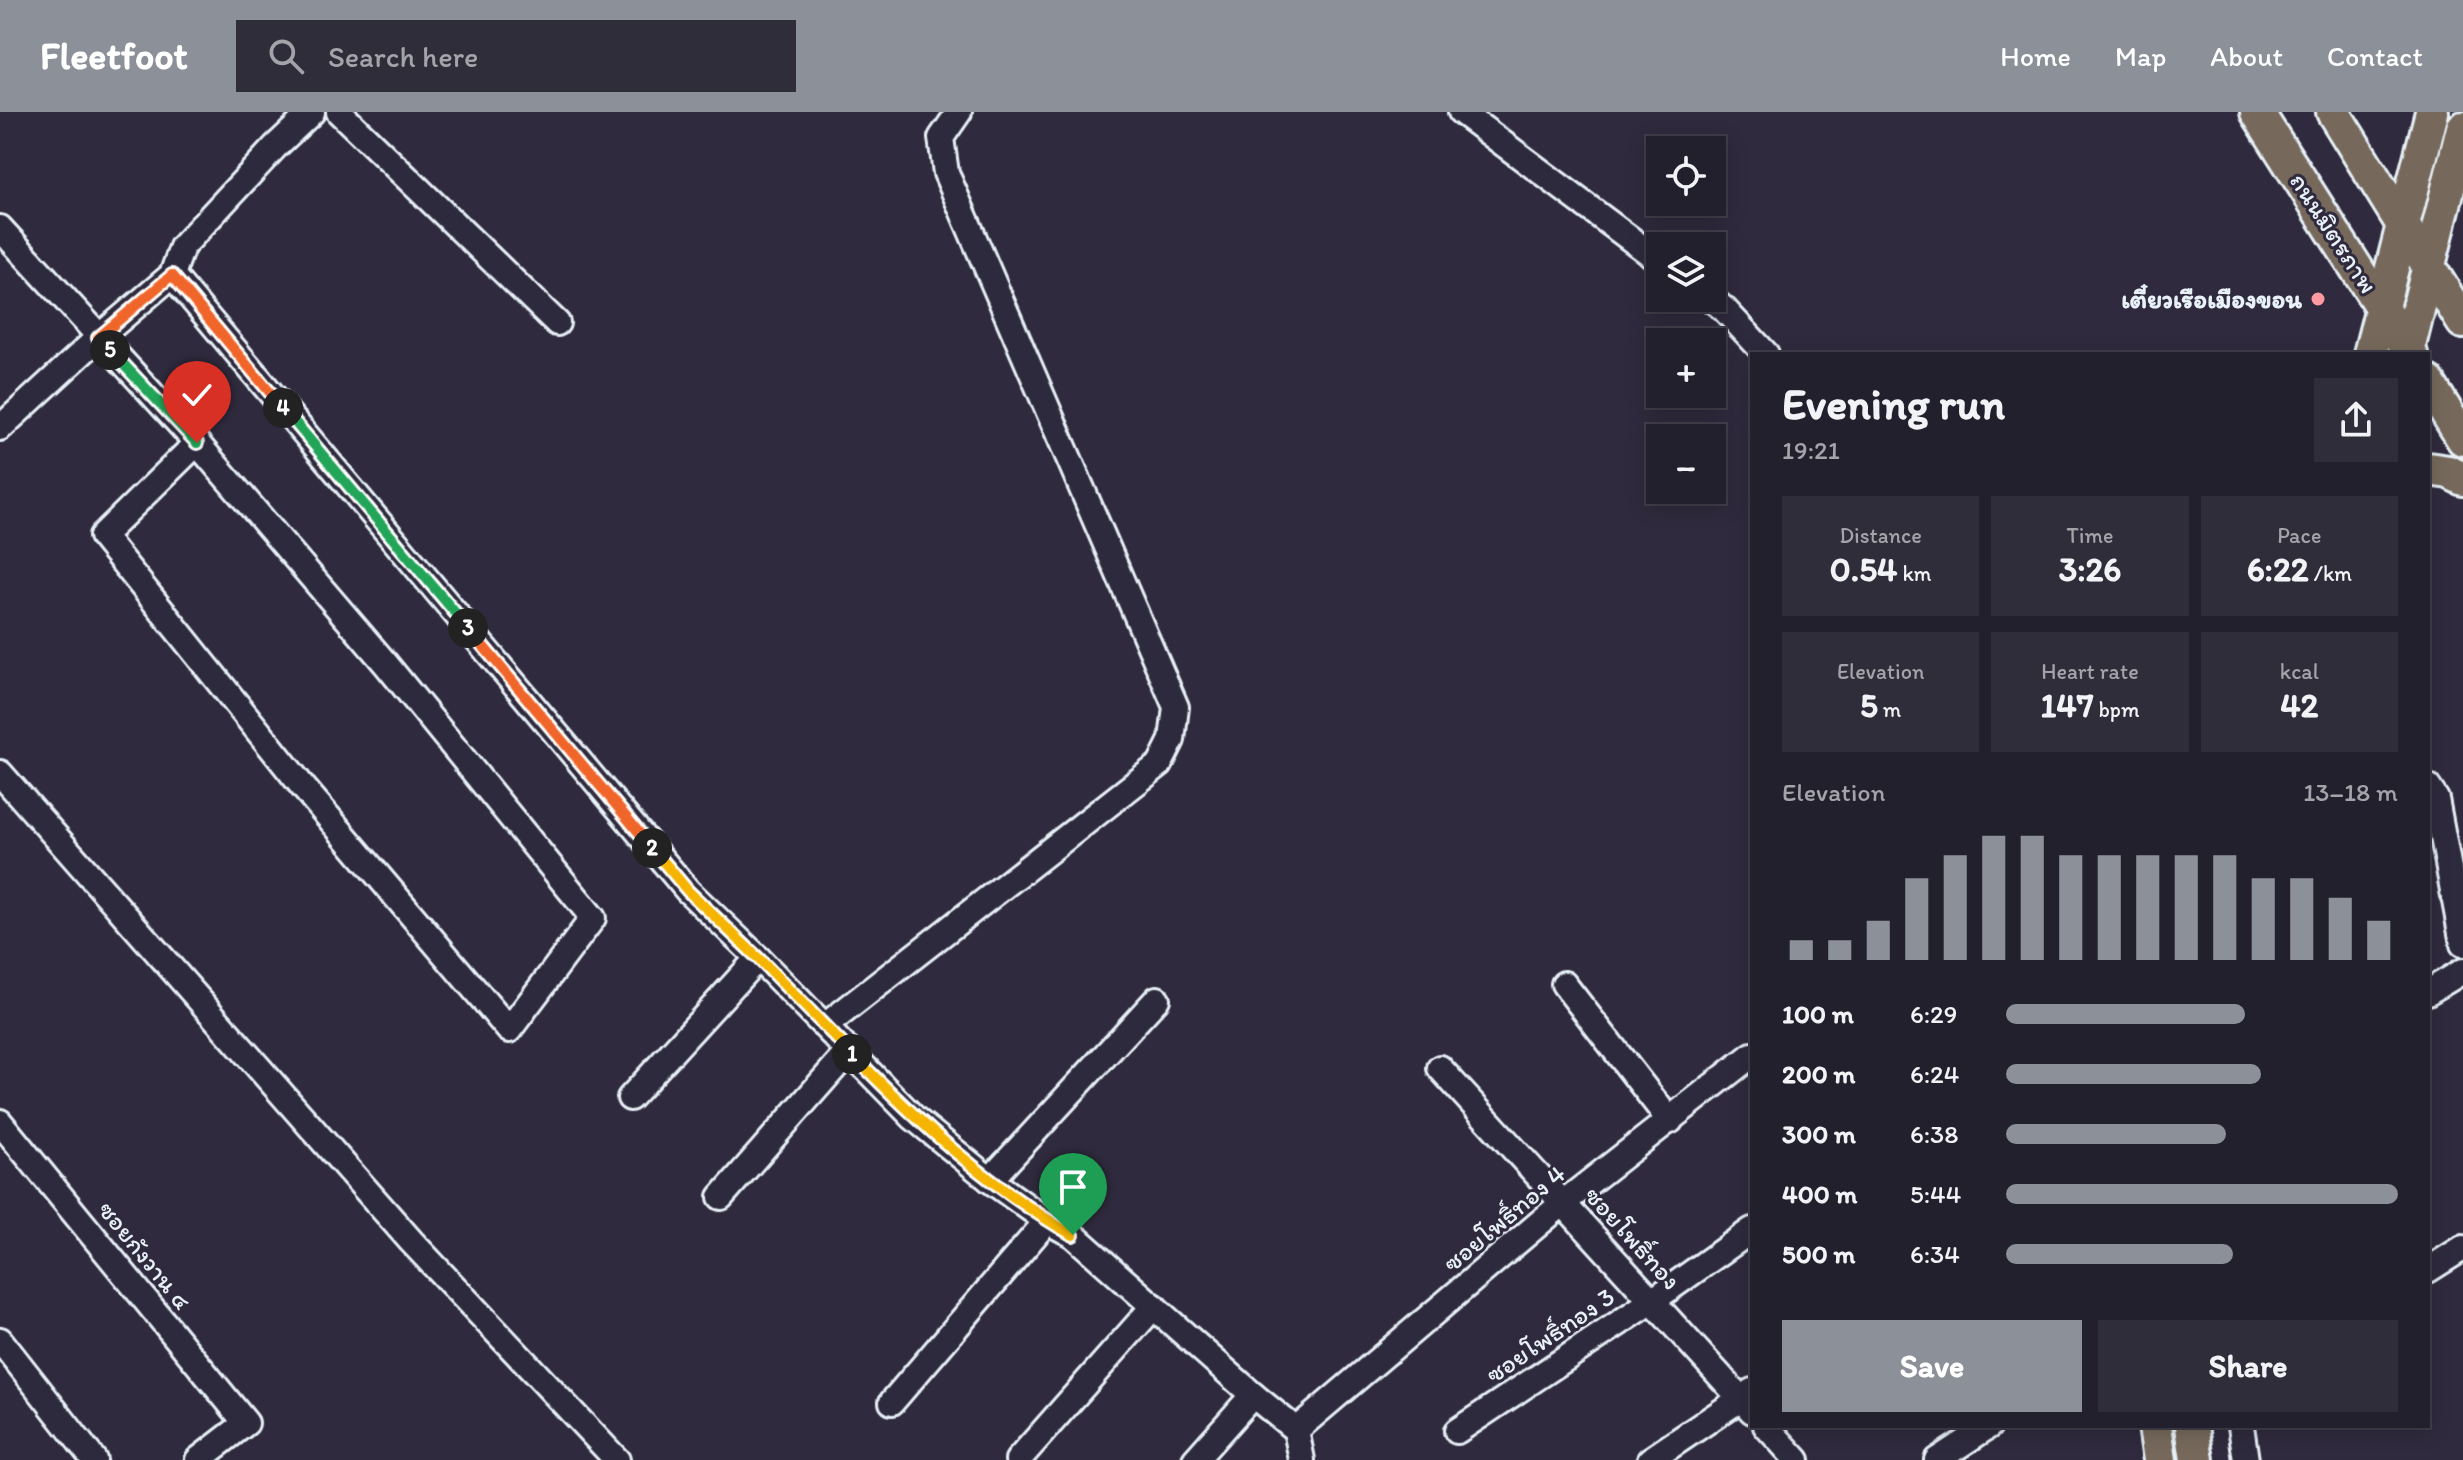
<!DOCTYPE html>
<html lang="en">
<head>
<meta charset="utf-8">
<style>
  :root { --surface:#23202e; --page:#2f2d3a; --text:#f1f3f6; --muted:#a3a3aa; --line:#403e4a; --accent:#8c9099 }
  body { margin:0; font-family:Itim,"Playpen Sans Thai",sans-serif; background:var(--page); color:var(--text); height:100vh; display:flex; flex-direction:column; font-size:30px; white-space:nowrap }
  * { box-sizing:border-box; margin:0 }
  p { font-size:26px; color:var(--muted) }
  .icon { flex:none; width:44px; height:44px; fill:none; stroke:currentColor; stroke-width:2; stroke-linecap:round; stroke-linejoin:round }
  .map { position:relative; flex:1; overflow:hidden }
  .panel { position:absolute; left:1750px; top:240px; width:680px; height:1076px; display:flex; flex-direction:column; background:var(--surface); border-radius:0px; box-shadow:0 4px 20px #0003,0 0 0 2px var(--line) }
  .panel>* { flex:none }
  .tools { position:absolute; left:1646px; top:24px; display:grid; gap:16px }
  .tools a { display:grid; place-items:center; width:80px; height:80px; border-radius:0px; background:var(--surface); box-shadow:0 4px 20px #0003,0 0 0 2px var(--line); font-size:40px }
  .pin { position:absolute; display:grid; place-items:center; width:68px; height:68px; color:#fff; margin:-82px -34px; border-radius:50% 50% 50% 0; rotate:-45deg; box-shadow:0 0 8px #0007 }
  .pin .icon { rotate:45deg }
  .km { position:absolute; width:40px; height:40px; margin:-20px; border-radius:50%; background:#222; color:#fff; font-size:22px; line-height:40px; text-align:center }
  .round { display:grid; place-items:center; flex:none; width:84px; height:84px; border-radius:0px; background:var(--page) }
  .headline { display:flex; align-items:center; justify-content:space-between; height:136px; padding:0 32px }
  h1 { font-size:44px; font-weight:800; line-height:60px }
  .metrics { display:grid; grid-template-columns:repeat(3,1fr); gap:12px; height:136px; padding:8px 32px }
  .metrics div { display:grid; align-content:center; border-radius:0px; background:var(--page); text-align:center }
  .metrics b { font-size:34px; font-weight:800 }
  .metrics small { font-size:22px; font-weight:400 }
  .metrics p { font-size:22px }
  .chart { height:224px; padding:16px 32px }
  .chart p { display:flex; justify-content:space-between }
  .chart svg { width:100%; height:144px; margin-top:8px; stroke:var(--accent); stroke-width:6 }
  .button { display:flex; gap:16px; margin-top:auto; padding:16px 32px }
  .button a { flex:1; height:92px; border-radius:0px; background:var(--accent); color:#fff; font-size:32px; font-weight:800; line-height:92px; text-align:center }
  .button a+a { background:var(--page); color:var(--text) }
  ul { padding:0 32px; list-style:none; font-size:26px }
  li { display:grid; grid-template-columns:128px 96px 1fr; align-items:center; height:60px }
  li i { height:20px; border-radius:10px; background:var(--accent) }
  header { display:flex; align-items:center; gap:48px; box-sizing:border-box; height:112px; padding:0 40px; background:var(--accent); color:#fff }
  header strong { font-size:38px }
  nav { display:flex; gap:44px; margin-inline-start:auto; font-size:28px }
  .search { width:560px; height:72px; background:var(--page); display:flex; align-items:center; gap:20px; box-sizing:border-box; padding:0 28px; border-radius:0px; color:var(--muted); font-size:30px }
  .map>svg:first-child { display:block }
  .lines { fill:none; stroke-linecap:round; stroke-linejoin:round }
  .minor-casing { stroke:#e8f1f8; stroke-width:30 }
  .major-casing { stroke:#e8f1f8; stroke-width:38 }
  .minor { stroke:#2f2a3d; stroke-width:24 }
  .major { stroke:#76695c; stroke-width:32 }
  .split-1-casing { stroke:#fff; stroke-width:16 }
  .split-2-casing { stroke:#fff; stroke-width:16 }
  .split-3-casing { stroke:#fff; stroke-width:16 }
  .split-4-casing { stroke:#fff; stroke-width:16 }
  .split-5-casing { stroke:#fff; stroke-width:16 }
  .split-6-casing { stroke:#fff; stroke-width:16 }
  .split-1 { stroke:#f5b400; stroke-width:10 }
  .split-2 { stroke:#f5b400; stroke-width:10 }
  .split-3 { stroke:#f0652b; stroke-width:10 }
  .split-4 { stroke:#22a559; stroke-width:10 }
  .split-5 { stroke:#f0652b; stroke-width:10 }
  .split-6 { stroke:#22a559; stroke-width:10 }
  .poi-dot { fill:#ff9aa2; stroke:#2f2a3d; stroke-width:3 }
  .labels { text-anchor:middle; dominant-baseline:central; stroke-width:6; stroke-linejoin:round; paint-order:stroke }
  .street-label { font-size:26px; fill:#e8f1f8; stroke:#2f2a3d }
  .poi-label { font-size:26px; font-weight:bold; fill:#e8f1f8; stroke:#2f2a3d; text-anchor:end }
</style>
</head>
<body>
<header>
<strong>Fleetfoot</strong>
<div class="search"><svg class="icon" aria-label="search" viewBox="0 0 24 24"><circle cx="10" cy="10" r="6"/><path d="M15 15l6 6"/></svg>Search here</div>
<nav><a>Home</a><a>Map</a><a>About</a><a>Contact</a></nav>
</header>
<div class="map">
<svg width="2463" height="1348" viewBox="0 0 2463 1348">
  <rect width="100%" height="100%" fill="#2f2a3d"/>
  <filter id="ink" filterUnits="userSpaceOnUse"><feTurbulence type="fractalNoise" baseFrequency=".0125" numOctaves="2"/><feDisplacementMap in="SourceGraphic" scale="16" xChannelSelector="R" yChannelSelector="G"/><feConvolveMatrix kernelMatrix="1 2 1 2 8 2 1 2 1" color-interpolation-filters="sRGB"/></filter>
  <g filter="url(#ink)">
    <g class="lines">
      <g class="minor-casing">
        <g id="minor">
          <polyline points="339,0 557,211"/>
          <polyline points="1461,0 1660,149"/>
          <polyline points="0,116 197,331 386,552 593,806 509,918 303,675 102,424 197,331"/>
          <polyline points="172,163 688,779 758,846 914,1006 990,1068 1047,1109 1073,1123 1253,1283 1296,1318 1302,1348"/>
          <polyline points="1710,186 1724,197 1766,242"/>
          <polyline points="0,316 98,226 172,163 182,135 275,35 312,0"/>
          <polyline points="0,661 411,1129 617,1348"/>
          <polyline points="2428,675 2436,687 2463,832"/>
          <polyline points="1564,872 1670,1009"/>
          <polyline points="2428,880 2463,859"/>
          <polyline points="825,914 1160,652 1172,628 1176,595 946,61 941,26 959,0"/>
          <polyline points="1440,956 1752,1299"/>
          <polyline points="630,986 758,846"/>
          <polyline points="0,1010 246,1311 198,1348"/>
          <polyline points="990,1068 1157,887"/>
          <polyline points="721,1085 849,939"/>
          <polyline points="2428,1158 2463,1136"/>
          <polyline points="0,1228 94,1348"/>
          <polyline points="892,1290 1047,1109"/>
          <polyline points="1766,1314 1797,1348"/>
          <polyline points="2241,1314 2246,1348"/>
          <polyline points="1296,1318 1563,1091 1752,943"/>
          <polyline points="1457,1319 1652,1189 1752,1118"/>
          <polyline points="1018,1348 1154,1194"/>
          <polyline points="1195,1348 1253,1283"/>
          <polyline points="1650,1348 1752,1279"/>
          <polyline points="1937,1348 1989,1314"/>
        </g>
      </g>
      <g class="major-casing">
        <g id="major">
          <polyline points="2257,0 2411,242"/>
          <polyline points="2333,0 2463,210"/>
          <polyline points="2370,242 2432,0"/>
          <polyline points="2407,242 2463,16"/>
          <polyline points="2428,270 2463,327"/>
          <polyline points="2428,357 2449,360 2463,367"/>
          <polyline points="2155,1314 2160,1348"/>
          <polyline points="2192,1314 2197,1348"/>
        </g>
      </g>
      <use href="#minor" class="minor"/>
      <use href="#major" class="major"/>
    </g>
  </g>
  <g class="lines" filter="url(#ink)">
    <g class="split-1-casing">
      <path id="split-1" d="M852 942C919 1011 989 1075 1073 1123"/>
    </g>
    <g class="split-2-casing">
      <polyline id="split-2" points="652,736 688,779 758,846 852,942"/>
    </g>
    <g class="split-3-casing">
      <polyline id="split-3" points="468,516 652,736"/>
    </g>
    <g class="split-4-casing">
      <polyline id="split-4" points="283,296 468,516"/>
    </g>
    <g class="split-5-casing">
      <polyline id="split-5" points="110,238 98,226 172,163 283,296"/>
    </g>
    <g class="split-6-casing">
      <polyline id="split-6" points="110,238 197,331"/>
    </g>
    <use href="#split-1" class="split-1"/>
    <use href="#split-2" class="split-2"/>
    <use href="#split-3" class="split-3"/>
    <use href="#split-4" class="split-4"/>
    <use href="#split-5" class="split-5"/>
    <use href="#split-6" class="split-6"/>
  </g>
  <circle class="poi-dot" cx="2318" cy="187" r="8"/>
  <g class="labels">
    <g class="street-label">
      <text transform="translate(2334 121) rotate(57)">ถนนมิตรภาพ</text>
      <text transform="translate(1504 1106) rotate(-40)">ซอยโพธิ์ทอง 4</text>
      <text transform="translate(1633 1126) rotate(48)">ซอยโพธิ์ทอง</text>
      <text transform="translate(145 1143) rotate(51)">ซอยกังวาน ๔</text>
      <text transform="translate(1550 1223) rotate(-34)">ซอยโพธิ์ทอง 3</text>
    </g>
    <g class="poi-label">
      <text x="2302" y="187">เตี๋ยวเรือเมืองขอน</text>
    </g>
  </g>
</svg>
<div class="tools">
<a><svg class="icon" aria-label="locate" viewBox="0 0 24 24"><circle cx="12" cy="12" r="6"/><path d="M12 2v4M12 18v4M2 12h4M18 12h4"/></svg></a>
<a><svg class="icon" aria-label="layers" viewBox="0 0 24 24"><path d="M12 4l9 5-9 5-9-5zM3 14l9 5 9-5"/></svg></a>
<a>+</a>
<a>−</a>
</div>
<div class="pin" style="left:1073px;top:1123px;background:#1e9e55"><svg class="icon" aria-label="arrive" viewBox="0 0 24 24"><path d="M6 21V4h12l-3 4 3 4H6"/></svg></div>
<div class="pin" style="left:197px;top:331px;background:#d93025"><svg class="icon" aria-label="check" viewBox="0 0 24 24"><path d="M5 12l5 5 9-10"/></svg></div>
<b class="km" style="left:852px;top:942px">1</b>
<b class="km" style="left:652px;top:736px">2</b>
<b class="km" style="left:468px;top:516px">3</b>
<b class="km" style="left:283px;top:296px">4</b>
<b class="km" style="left:110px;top:238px">5</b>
<section class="panel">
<div class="headline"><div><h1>Evening run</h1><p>19:21</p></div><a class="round"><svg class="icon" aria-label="share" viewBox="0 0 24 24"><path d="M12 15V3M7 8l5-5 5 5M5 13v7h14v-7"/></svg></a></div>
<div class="metrics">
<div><p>Distance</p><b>0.54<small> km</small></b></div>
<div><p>Time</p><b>3:26</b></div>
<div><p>Pace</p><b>6:22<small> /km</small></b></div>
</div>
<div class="metrics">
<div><p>Elevation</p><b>5<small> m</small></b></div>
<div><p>Heart rate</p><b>147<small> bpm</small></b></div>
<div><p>kcal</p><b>42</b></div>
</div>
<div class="chart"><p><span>Elevation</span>13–18 m</p>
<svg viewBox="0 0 160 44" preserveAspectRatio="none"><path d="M5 44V38M15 44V38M25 44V32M35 44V19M45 44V12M55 44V6M65 44V6M75 44V12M85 44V12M95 44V12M105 44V12M115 44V12M125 44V19M135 44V19M145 44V25M155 44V32"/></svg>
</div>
<ul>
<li><b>100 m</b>6:29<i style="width:61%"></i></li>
<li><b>200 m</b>6:24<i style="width:65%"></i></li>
<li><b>300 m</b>6:38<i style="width:56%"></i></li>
<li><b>400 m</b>5:44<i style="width:100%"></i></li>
<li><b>500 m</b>6:34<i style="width:58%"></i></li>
</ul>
<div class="button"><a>Save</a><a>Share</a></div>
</section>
</div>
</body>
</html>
